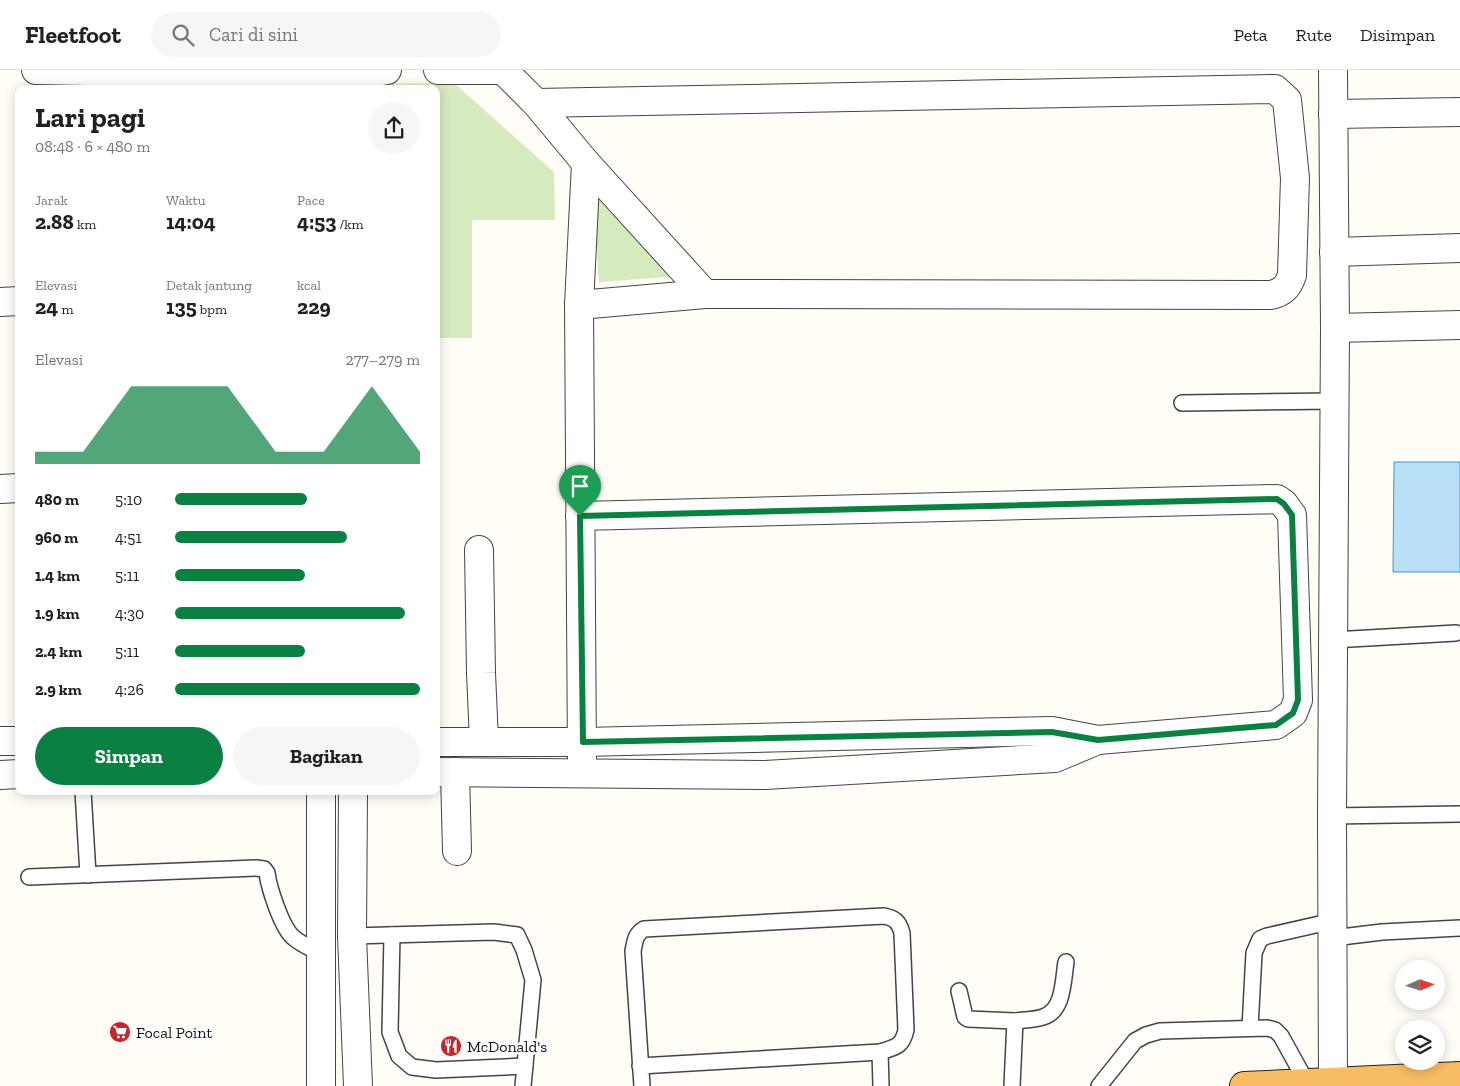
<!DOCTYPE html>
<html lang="id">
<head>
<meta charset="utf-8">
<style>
  :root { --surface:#fff; --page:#f6f6f6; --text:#202124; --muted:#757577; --line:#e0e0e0; --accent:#0b8043 }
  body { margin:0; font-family:"Zilla Slab",serif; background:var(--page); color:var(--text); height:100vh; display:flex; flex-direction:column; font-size:19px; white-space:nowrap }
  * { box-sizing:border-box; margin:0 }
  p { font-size:16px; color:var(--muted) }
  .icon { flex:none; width:28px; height:28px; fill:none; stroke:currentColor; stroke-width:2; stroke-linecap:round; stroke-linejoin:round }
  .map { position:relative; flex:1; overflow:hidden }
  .details { position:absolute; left:15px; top:15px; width:425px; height:710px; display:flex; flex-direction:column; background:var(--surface); border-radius:10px; box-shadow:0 2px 12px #0003 }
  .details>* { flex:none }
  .needle { width:32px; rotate:87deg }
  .fabs { position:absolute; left:1395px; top:890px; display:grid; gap:10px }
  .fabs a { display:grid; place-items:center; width:50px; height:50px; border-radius:50%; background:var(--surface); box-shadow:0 2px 12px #0003; font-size:25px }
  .pin { position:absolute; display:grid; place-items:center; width:42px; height:42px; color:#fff; margin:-51px -21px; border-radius:50% 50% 50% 0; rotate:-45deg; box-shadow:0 0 5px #0007 }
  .pin .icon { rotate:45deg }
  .round { display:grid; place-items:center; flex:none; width:52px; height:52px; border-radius:26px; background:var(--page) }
  .overview { display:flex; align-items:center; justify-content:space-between; height:85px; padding:0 20px }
  h1 { font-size:28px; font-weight:700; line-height:38px }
  .stats { display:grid; grid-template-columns:repeat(3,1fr); gap:8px; height:85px; padding:5px 20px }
  .stats div { display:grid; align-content:center }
  .stats b { font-size:21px; font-weight:700 }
  .stats small { font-size:14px; font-weight:400 }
  .stats p { font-size:14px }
  .chart { height:140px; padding:10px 20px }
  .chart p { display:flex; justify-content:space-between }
  .chart svg { width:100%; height:90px; margin-top:5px; fill:var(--accent); opacity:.7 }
  .primary-button { display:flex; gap:10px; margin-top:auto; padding:10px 20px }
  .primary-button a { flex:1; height:58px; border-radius:30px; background:var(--accent); color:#fff; font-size:20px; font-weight:700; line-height:58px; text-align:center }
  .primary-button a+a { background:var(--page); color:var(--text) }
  ul { padding:0 20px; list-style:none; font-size:16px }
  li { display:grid; grid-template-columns:80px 60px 1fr; align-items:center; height:38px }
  li i { height:12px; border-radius:6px; background:var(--accent) }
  header { display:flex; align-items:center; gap:30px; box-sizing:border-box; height:70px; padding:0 25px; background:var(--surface); border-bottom:1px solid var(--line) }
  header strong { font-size:24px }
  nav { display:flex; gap:28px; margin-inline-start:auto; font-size:18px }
  .search { width:350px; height:45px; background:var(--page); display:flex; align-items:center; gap:12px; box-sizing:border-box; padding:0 18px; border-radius:28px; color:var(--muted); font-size:19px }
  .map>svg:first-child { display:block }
  .green { fill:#d5ebbd }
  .water { fill:#b9e0f7; stroke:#3f96cf }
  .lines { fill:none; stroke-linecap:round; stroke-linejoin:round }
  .service-casing { stroke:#444; stroke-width:18 }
  .minor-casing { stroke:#444; stroke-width:30 }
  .trunk-casing { stroke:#222; stroke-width:30 }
  .service { stroke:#fff; stroke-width:15 }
  .minor { stroke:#fff; stroke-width:28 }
  .trunk { stroke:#f7bc64; stroke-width:28 }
  .route-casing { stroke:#fff; stroke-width:10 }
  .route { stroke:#0b8043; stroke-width:6 }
  .labels { text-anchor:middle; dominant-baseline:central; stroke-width:5; stroke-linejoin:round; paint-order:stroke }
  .poi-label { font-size:16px; fill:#111; stroke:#fff; text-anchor:start }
</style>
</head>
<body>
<header>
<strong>Fleetfoot</strong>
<div class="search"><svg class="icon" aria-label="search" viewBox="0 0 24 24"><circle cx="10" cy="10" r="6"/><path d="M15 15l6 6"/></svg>Cari di sini</div>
<nav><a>Peta</a><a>Rute</a><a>Disimpan</a></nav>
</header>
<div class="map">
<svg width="1460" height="1016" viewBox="0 0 1460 1016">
  <rect width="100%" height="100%" fill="#fffdf5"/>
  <g class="green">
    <polygon points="454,13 554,102 555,150 472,150 472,268 436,268 436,19 371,19 376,14"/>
    <polygon points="592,108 681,206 599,212"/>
  </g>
  <polygon class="water" points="1394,392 1460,392 1460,502 1393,502"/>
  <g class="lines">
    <g class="service-casing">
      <g id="service">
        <polyline points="1182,333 1334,331"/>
        <polyline points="1333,570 1456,563"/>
        <polyline points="83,721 88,805"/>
        <polyline points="1332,746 1460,744"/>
        <path d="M29 807 256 798 264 799 267 803C269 818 282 859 294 868 302 875 313 879 322 884"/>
        <polyline points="392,865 390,962 399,986 412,997 436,1000 525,996"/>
        <polyline points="352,866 494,862 517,865 524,880 533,910 523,1016"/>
        <polyline points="1333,868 1382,862 1460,858"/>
        <polyline points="959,921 965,947 968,949 1015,951"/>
        <polyline points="1250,958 1254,883 1260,869 1267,866 1333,851"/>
        <polyline points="880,982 881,1016"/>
        <path d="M640 996 880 982C896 977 902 977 906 960L902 863C899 852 895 848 884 846L644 859C635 864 635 872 633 881L642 1016"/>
        <path d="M1012 1016 1015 951C1023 950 1034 950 1043 947 1064 941 1063 910 1066 892"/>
        <polyline points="1099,1016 1135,971 1146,965 1160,961 1267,958 1275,960 1281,966 1307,1013"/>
      </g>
    </g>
    <g class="minor-casing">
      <g id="minor">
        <polyline points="36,0 355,6 387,0"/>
        <polyline points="438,0 503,0"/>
        <path d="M503 0 536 33 586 93 705 224 1271 225C1283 222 1288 217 1292 205L1295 108 1287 30 1275 19 536 33"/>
        <polyline points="1333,44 1460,42"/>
        <polyline points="586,93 579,235 705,224"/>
        <polyline points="1334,182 1460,178"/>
        <polyline points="0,232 19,231"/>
        <polyline points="579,235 582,691"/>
        <polyline points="1335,258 1460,255"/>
        <polyline points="0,419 19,418"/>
        <polyline points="479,480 481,603 484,671"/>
        <polyline points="0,671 19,671"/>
        <polyline points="436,672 583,672 1052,661 1098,670 1276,655 1293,643 1298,630 1292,445 1284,434 1277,429 580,446"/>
        <polyline points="436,702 765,705 1055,688 1098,670"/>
        <polyline points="455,702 457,781"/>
        <polyline points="0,705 19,704"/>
        <polyline points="353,721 352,866 358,1016"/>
        <polyline points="1333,1012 1332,746 1335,258 1333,0"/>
        <polyline points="321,1016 321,721"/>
      </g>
    </g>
    <g class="trunk-casing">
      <polyline id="trunk" points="1244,1016 1460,1006"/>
    </g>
    <use href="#service" class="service"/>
    <use href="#minor" class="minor"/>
    <use href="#trunk" class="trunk"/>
  </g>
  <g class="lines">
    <g class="route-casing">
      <polygon id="route" points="1277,429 1284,434 1292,445 1298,630 1293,643 1276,655 1098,670 1052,662 583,672 580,446"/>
    </g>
    <use href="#route" class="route"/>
  </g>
  <defs>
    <g id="supermarket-disc" transform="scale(1.125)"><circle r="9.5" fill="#c4262e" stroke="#fff"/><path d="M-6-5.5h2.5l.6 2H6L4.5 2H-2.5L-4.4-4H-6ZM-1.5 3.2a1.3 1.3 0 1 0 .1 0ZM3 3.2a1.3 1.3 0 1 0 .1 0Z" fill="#fff"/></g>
    <g id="restaurant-disc" transform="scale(1.125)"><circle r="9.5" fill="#c4262e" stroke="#fff"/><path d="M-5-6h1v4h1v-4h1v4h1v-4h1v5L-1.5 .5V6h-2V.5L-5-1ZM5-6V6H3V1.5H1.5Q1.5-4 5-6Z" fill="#fff"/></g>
  </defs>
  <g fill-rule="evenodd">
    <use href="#supermarket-disc" x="120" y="962"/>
    <use href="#restaurant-disc" x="451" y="976"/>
  </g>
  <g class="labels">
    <g class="poi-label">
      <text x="136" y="962">Focal Point</text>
      <text x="467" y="976">McDonald's</text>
    </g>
  </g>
</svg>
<div class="fabs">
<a><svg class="needle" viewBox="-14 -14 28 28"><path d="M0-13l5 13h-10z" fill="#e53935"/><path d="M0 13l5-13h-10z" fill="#757577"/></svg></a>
<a><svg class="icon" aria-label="layers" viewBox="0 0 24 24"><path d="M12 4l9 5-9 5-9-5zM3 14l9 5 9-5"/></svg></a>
</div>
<div class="pin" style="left:580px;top:446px;background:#1e9e55"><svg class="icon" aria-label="arrive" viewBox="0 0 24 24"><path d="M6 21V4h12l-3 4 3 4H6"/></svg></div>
<section class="details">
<div class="overview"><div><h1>Lari pagi</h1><p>08:48 · 6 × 480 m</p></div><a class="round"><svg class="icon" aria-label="share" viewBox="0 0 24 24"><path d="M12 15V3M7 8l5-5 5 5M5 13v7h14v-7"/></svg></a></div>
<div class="stats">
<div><p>Jarak</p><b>2.88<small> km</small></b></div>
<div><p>Waktu</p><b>14:04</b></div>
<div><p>Pace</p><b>4:53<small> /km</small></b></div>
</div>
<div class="stats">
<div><p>Elevasi</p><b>24<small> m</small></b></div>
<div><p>Detak jantung</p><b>135<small> bpm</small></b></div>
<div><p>kcal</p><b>229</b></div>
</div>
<div class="chart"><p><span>Elevasi</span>277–279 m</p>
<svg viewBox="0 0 160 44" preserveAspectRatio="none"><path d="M0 44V38L10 38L20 38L30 22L40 6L50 6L60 6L70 6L80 6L90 22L100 38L110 38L120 38L130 22L140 6L150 22L160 38V44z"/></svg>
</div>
<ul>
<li><b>480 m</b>5:10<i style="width:54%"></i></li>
<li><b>960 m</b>4:51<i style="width:70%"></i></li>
<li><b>1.4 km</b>5:11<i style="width:53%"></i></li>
<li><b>1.9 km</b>4:30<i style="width:94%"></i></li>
<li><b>2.4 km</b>5:11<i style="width:53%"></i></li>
<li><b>2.9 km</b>4:26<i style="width:100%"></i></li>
</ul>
<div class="primary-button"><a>Simpan</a><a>Bagikan</a></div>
</section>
</div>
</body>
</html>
